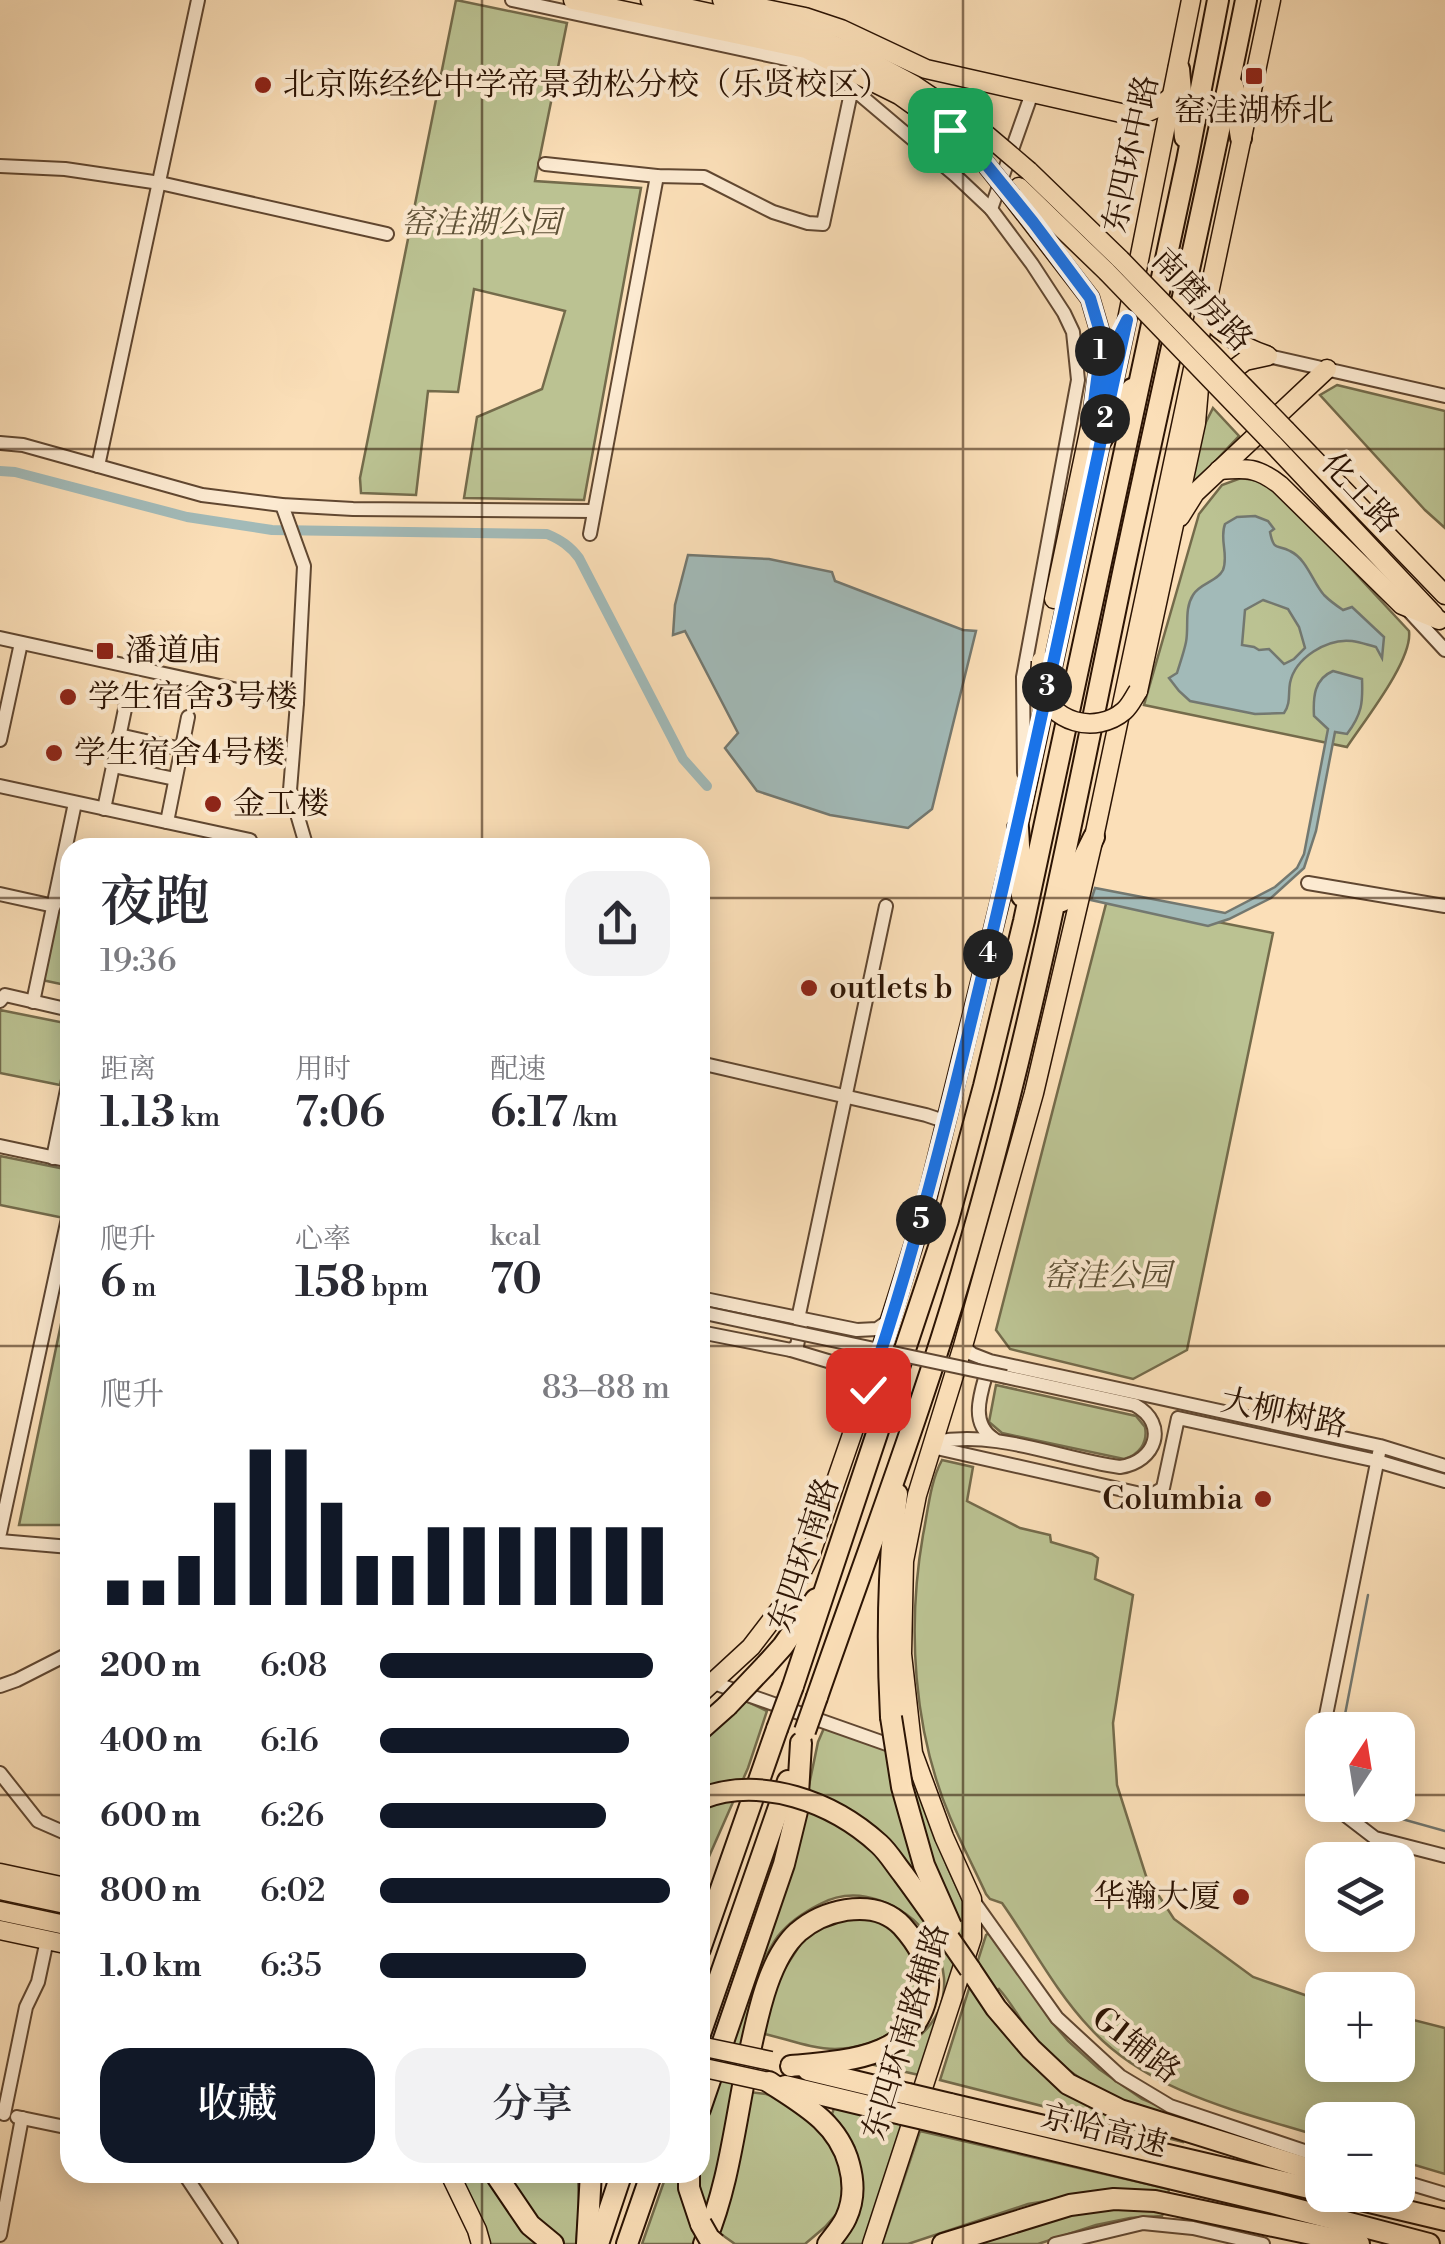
<!DOCTYPE html>
<html lang="zh">
<head>
<meta charset="utf-8">
<style>
  :root { --surface:#fff; --page:#f2f2f3; --text:#2b2b33; --muted:#7c7c81; --accent:#111827 }
  body { margin:0; font-family:"Libre Bodoni","Noto Serif SC",serif; background:var(--page); color:var(--text); height:100vh; display:flex; flex-direction:column; font-size:38px; white-space:nowrap }
  * { box-sizing:border-box; margin:0 }
  p { font-size:32px; color:var(--muted) }
  .icon { flex:none; width:55px; height:55px; fill:none; stroke:currentColor; stroke-width:2; stroke-linecap:round; stroke-linejoin:round }
  .map { position:relative; flex:1; overflow:hidden }
  .side { position:absolute; left:60px; top:838px; width:650px; height:1345px; display:flex; flex-direction:column; background:var(--surface); border-radius:30px; box-shadow:0 5px 25px #0003 }
  .side>* { flex:none }
  .needle { width:65px; rotate:12deg }
  .tools { position:absolute; left:1305px; top:1712px; display:grid; gap:20px }
  .tools a { display:grid; place-items:center; width:110px; height:110px; border-radius:20px; background:var(--surface); box-shadow:0 5px 25px #0003; font-size:50px }
  .pin { position:absolute; display:grid; place-items:center; width:85px; height:85px; color:#fff; margin:-42px; border-radius:20px; box-shadow:0 5px 15px #0006 }
  .km { position:absolute; width:50px; height:50px; margin:-25px; border-radius:50%; background:#222; color:#fff; font-size:28px; line-height:50px; text-align:center }
  .round { display:grid; place-items:center; flex:none; width:105px; height:105px; border-radius:30px; background:var(--page) }
  .summary { display:flex; align-items:center; justify-content:space-between; height:170px; padding:0 40px }
  h1 { font-size:55px; font-weight:600; line-height:75px }
  .stats { display:grid; grid-template-columns:repeat(3,1fr); gap:15px; height:170px; padding:10px 40px }
  .stats div { display:grid; align-content:center }
  .stats b { font-size:42px; font-weight:600 }
  .stats small { font-size:28px; font-weight:400 }
  .stats p { font-size:28px }
  .chart { height:280px; padding:20px 40px }
  .chart p { display:flex; justify-content:space-between }
  .chart svg { width:100%; height:180px; margin-top:10px; stroke:var(--accent); stroke-width:6 }
  .action { display:flex; gap:20px; margin-top:auto; padding:20px 40px }
  .action a { flex:1; height:115px; border-radius:30px; background:var(--accent); color:#fff; font-size:40px; font-weight:600; line-height:115px; text-align:center }
  .action a+a { background:var(--page); color:var(--text) }
  ul { padding:0 40px; list-style:none; font-size:32px }
  li { display:grid; grid-template-columns:160px 120px 1fr; align-items:center; height:75px }
  li i { height:25px; border-radius:12px; background:var(--accent) }
  .map>svg:first-child { display:block }
  .green { fill:#bbc292; stroke:#746b4b; stroke-width:2.5 }
  .water { fill:#a2bab8; stroke:#737870; stroke-width:2.5; fill-rule:evenodd }
  .lines { fill:none; stroke-linecap:round; stroke-linejoin:round }
  .stream { stroke:#737870; stroke-width:2.5 }
  .canal { stroke:#a2bab8; stroke-width:10 }
  .minor-casing { stroke:#604731; stroke-width:16 }
  .major-casing { stroke:#2c1404; stroke-width:21 }
  .highway-casing { stroke:#2c1404; stroke-width:24 }
  .minor { stroke:#fcead1; stroke-width:12 }
  .major { stroke:#fbdfb8; stroke-width:18 }
  .highway { stroke:#fbdfb8; stroke-width:20 }
  .minor-bridge-casing { stroke:#604731; stroke-width:16; stroke-linecap:butt }
  .major-bridge-casing { stroke:#2c1404; stroke-width:21; stroke-linecap:butt }
  .highway-bridge-casing { stroke:#2c1404; stroke-width:24; stroke-linecap:butt }
  .minor-bridge { stroke:#fcead1; stroke-width:12 }
  .major-bridge { stroke:#fbdfb8; stroke-width:18 }
  .highway-bridge { stroke:#fbdfb8; stroke-width:20 }
  .route-casing { stroke:#fff; stroke-width:20 }
  .route { stroke:#1a73e8; stroke-width:12 }
  .grid { fill:none; stroke:#2c1404; stroke-width:2.5; stroke-opacity:0.55 }
  .poi-dot { fill:#8f2418; stroke:#fcead1; stroke-width:4 }
  .labels { text-anchor:middle; dominant-baseline:central; stroke-width:8; stroke-linejoin:round; paint-order:stroke }
  .poi-label { font-size:32px; fill:#2c1404; stroke:#fcead1; text-anchor:start }
  .street-label { font-size:32px; fill:#2c1404; stroke:#fcead1 }
  .park-label { font-size:32px; font-style:italic; fill:#5e5136; stroke:#fcead1 }
</style>
</head>
<body>
<div class="map">
<svg width="1445" height="2244" viewBox="0 0 1445 2244">
  <rect width="100%" height="100%" fill="#fbdfb8"/>
  <filter id="stains"><feTurbulence type="fractalNoise" baseFrequency=".002" numOctaves="4"/><feColorMatrix values="0 0 0 0 .2 0 0 0 0 .09 0 0 0 0 .02 0 0 0 .5 -.17"/></filter>
  <radialGradient id="worn" r=".72"><stop offset=".6" stop-color="#630" stop-opacity="0"/><stop offset="1" stop-color="#630" stop-opacity=".3"/></radialGradient>
  <g class="green">
    <polygon points="456,0 567,23 535,181 641,188 584,500 464,498 477,417 542,389 565,311 474,289 458,392 428,391 416,495 361,493 360,478"/>
    <polygon points="1337,385 1445,411 1445,528 1425,510 1320,395"/>
    <polygon points="1213,408 1239,436 1186,492 1205,424"/>
    <path d="M1241 478 1259 481 1279 491 1409 631C1413 660 1364 721 1347 747L1144 705 1199 514 1222 485Z"/>
    <polygon points="1107,900 1273,933 1187,1350 1133,1379 1010,1349 996,1330"/>
    <polygon points="59,906 70,908 70,986 42,980"/>
    <polygon points="0,1010 70,1024 70,1037 60,1085 0,1073"/>
    <polygon points="0,1156 70,1170 70,1187 64,1218 0,1205"/>
    <polygon points="70,1281 70,1525 19,1525"/>
    <path d="M996 1385 1136 1416 1145 1427C1148 1443 1139 1455 1124 1459L1002 1433 989 1422Z"/>
    <path d="M942 1460 973 1467 967 1501 1020 1528 1050 1535 1051 1542 1092 1554 1098 1558 1095 1579 1133 1595 1113 1723 1117 1785 1146 1876 1174 1919 1253 1977 1322 2001V2065H1398V2016L1445 2028V2174L1398 2160V2120H1322V2137C1242 2112 1149 2093 1090 2028 1055 1991 1031 1944 1002 1903L990 1899 986 1894C974 1868 961 1843 950 1817 913 1730 907 1627 923 1535 928 1511 930 1482 942 1460Z"/>
    <polygon points="742,1699 767,1711 748,1768 700,1877 700,1739"/>
    <path d="M824 1728 888 1749 910 1760 947 1866 968 1912 969 1928 919 2075 861 2062C904 2055 947 2027 944 1978 942 1953 926 1928 906 1914 879 1896 850 1888 820 1904 804 1912 789 1922 778 1936 742 1985 738 2089 725 2150 720 2172 713 2194 707 2216L694 2173 700 2172 701 2119 802 1819 818 1742Z"/>
    <path d="M875 1917C887 1925 903 1934 911 1946 919 1957 921 1971 919 1984 915 2028 875 2048 835 2049 812 2049 787 2039 765 2034L768 2009 776 1982 805 1937 826 1920Z"/>
    <path d="M992 1931 1051 2021 1068 2041 1099 2069 1142 2099 1188 2118 1186 2125C1127 2104 1073 2086 1031 2034 1020 2020 1011 2002 999 1989L986 1998 1044 2067 1185 2138 1183 2142 940 2080 986 1935Z"/>
    <polygon points="749,2092 766,2094 785,2101 830,2134 846,2187 839,2211 825,2227 805,2244 735,2244 718,2232"/>
    <polygon points="834,2108 904,2125 865,2244 841,2244 861,2173 854,2146 832,2114"/>
    <polygon points="920,2131 1169,2189 1168,2194 1113,2190 1028,2204 908,2244 882,2244"/>
    <polygon points="458,2173 578,2173 579,2210 576,2244 490,2244"/>
    <polygon points="667,2173 680,2173 700,2234 696,2244 642,2244"/>
    <polygon points="1129,2206 1165,2209 1162,2216 1130,2218 1096,2225 1038,2244 965,2244 1083,2211"/>
  </g>
  <g class="water">
    <path d="M1255 516 1268 521 1274 529 1270 532C1274 552 1277 544 1290 551 1307 559 1313 583 1324 595 1330 601 1337 606 1343 610L1352 607 1384 637 1382 658 1376 647C1368 645 1360 642 1352 641 1327 638 1295 658 1290 683 1288 694 1291 703 1284 713L1255 714 1190 701 1179 691 1169 678 1177 673C1180 663 1184 652 1186 642 1189 627 1184 609 1193 595 1200 583 1217 582 1223 570 1229 555 1219 539 1225 524L1237 517ZM1263 600 1288 609 1299 627 1305 648 1294 659 1284 664 1269 649 1259 650 1254 647 1242 645 1245 610Z"/>
    <polygon points="688,555 769,559 832,572 835,581 963,630 976,631 932,809 908,828 830,815 757,791 725,748 738,733 685,631 673,635 675,605"/>
    <path d="M1333 671 1362 679C1363 703 1362 714 1347 734L1335 732 1316 831 1304 868 1271 898 1229 919 1208 926 1091 900 1095 888 1225 913 1275 887 1297 868 1304 854 1328 729 1314 716C1313 697 1314 679 1333 671Z"/>
  </g>
  <g class="lines">
    <g class="stream">
      <polyline points="1342,1730 1368,1595"/>
      <polyline points="1357,1805 1359,1807 1445,1831"/>
    </g>
    <path class="canal" d="M0 471 15 472 187 517 272 530 547 534C561 540 570 546 579 558L683 759 707 786"/>
    <g class="minor-casing">
      <g id="minor">
        <polyline points="512,0 819,66 839,77 956,176 991,209 1032,264 1064,313 1073,332 1078,380 1023,677 1024,773"/>
        <polyline points="545,164 657,176 704,177 773,212 808,223 823,224 852,88"/>
        <polyline points="0,166 65,169 160,183 387,234"/>
        <polyline points="991,209 1032,93"/>
        <polyline points="1268,356 1445,396"/>
        <polyline points="0,443 23,445 202,495 282,505 353,509 593,511"/>
        <polyline points="98,466 198,0"/>
        <polyline points="282,505 304,566 297,703 290,790 307,848"/>
        <polyline points="590,534 657,176"/>
        <polyline points="1408,610 1445,650"/>
        <polyline points="0,638 297,703"/>
        <polyline points="119,735 181,749"/>
        <polyline points="0,740 21,643"/>
        <polyline points="113,766 175,779"/>
        <polyline points="0,786 250,840"/>
        <polyline points="104,809 129,690"/>
        <polyline points="167,822 188,717"/>
        <polyline points="1308,883 1445,906"/>
        <polyline points="0,894 54,906"/>
        <polyline points="0,1001 5,995 70,1010"/>
        <polyline points="33,1002 75,803"/>
        <polyline points="700,1063 926,1115 947,1122"/>
        <polyline points="0,1146 70,1161"/>
        <polyline points="53,1158 70,1075"/>
        <polyline points="700,1298 857,1330 877,1329 890,1320"/>
        <polyline points="700,1332 791,1350 848,1367 861,1377 868,1390"/>
        <polyline points="963,1346 972,1354 990,1361 1380,1446 1445,1466"/>
        <polyline points="791,1350 797,1346 801,1324 798,1319 886,906"/>
        <path d="M989 1364C983 1388 967 1422 994 1439"/>
        <path d="M934 1442C1000 1430 1056 1458 1120 1467 1156 1462 1169 1424 1135 1405L1006 1377"/>
        <polyline points="932,1447 1150,1496 1163,1488 1178,1418 1377,1461 1445,1481"/>
        <polyline points="0,1533 70,1209"/>
        <polyline points="0,1541 70,1547"/>
        <polyline points="714,1683 901,1749"/>
        <polyline points="0,1686 17,1680 70,1653"/>
        <polyline points="1323,1730 1379,1453"/>
        <polyline points="1322,1731 1316,1764 1322,1781"/>
        <polyline points="0,1773 38,1821 70,1835"/>
        <polyline points="1332,1805 1375,1838 1445,1856"/>
        <polyline points="972,1899 1057,2018 1120,2076 1170,2106 1322,2157"/>
        <polyline points="4,2114 26,2007 38,1982 47,1940"/>
        <polyline points="17,2117 70,2128"/>
        <polyline points="183,2172 231,2244"/>
        <polyline points="1398,2180 1445,2194"/>
        <polyline points="0,2235 22,2118"/>
        <polyline points="1055,2244 1143,2223 1193,2228 1263,2244"/>
      </g>
    </g>
    <g class="major-casing">
      <g id="major">
        <polyline points="573,0 806,49 899,95 972,147"/>
        <polyline points="650,0 811,35 866,59 914,85 982,131"/>
        <path d="M722 0 805 17 841 29 926 69 1130 115C1150 114 1159 108 1174 94"/>
        <polyline points="1029,171 1120,259"/>
        <polyline points="1019,187 1107,272"/>
        <polyline points="1012,197 1090,298 1100,332 1099,364 1092,418 1054,599"/>
        <path d="M1205 316C1224 335 1241 346 1266 355"/>
        <polyline points="1221,379 1245,361 1268,356"/>
        <polyline points="1286,430 1445,595"/>
        <polyline points="1273,444 1434,615"/>
        <path d="M1219 470C1247 468 1257 467 1280 485L1402 605 1439 620"/>
        <polyline points="1180,517 1195,493 1327,369"/>
        <polyline points="1138,691 1196,423 1199,388"/>
        <polyline points="700,1694 751,1647 787,1600 810,1556 875,1368 923,1215 1018,828 1127,320 1191,0"/>
        <polyline points="0,1873 70,1888"/>
        <polyline points="0,1890 70,1905"/>
        <polyline points="0,1911 70,1926"/>
        <polyline points="0,1930 70,1945"/>
        <polyline points="449,2172 477,2230 481,2244"/>
        <polyline points="872,2244 972,1938 972,1899 944,1837 913,1753 902,1654 904,1561 917,1495 963,1346 1034,1093 1094,837 1271,0"/>
      </g>
    </g>
    <g class="highway-casing">
      <g id="highway">
        <polyline points="1179,69 1185,137"/>
        <polyline points="1233,86 1241,138"/>
        <polyline points="1100,442 1132,389"/>
        <polyline points="1018,828 1022,896"/>
        <polyline points="1062,901 1094,837"/>
        <polyline points="765,1666 783,1646 816,1599"/>
        <polyline points="793,1686 948,1220 984,1086 1024,921 1187,161 1218,0"/>
        <path d="M817 1697C871 1542 930 1388 974 1230 1036 1012 1078 789 1124 568 1164 379 1208 190 1246 0"/>
        <path d="M891 1717C887 1642 888 1568 897 1494"/>
        <polyline points="700,1730 727,1706"/>
        <polyline points="700,1949 777,1729"/>
        <polyline points="970,1969 996,2008 1031,2049 1068,2084 1120,2110 1322,2173"/>
        <polyline points="700,2034 788,1781"/>
        <polyline points="808,2070 908,2094"/>
        <path d="M769 2082C803 2104 838 2123 849 2164 854 2182 854 2201 846 2218 842 2227 834 2236 828 2244"/>
        <polyline points="785,2086 902,2114"/>
        <polyline points="950,2104 1322,2191"/>
        <polyline points="700,2109 784,1864 797,1811 801,1743"/>
        <polyline points="945,2124 1277,2204 1429,2244"/>
        <polyline points="494,2172 530,2225 553,2244"/>
        <polyline points="689,2172 689,2188 701,2224"/>
        <polyline points="1340,2195 1445,2220"/>
        <polyline points="587,2244 591,2172"/>
        <polyline points="598,2244 622,2172"/>
        <polyline points="627,2244 652,2172"/>
        <path d="M704 2244C730 2184 736 2114 750 2051 758 2014 769 1958 798 1932 812 1920 828 1913 846 1910 866 1907 887 1910 902 1926 917 1943 930 1962 928 1987 920 2058 848 2061 791 2066"/>
        <polyline points="943,2244 1070,2205 1114,2199 1155,2201 1359,2244"/>
      </g>
    </g>
    <use href="#minor" class="minor"/>
    <use href="#major" class="major"/>
    <use href="#highway" class="highway"/>
    <g class="minor-bridge-casing">
      <polyline id="minor-bridge" points="700,1312 1006,1377"/>
    </g>
    <g class="major-bridge-casing">
      <g id="major-bridge">
        <polyline points="982,131 1029,171"/>
        <polyline points="972,147 1012,197"/>
        <polyline points="1120,259 1286,430"/>
        <polyline points="1107,272 1273,444"/>
        <path d="M1041 661C1041 668 1039 678 1040 685 1049 723 1096 735 1124 711 1130 706 1134 697 1138 691"/>
        <polyline points="700,2046 771,2061"/>
        <polyline points="700,2067 764,2081"/>
      </g>
    </g>
    <g class="highway-bridge-casing">
      <g id="highway-bridge">
        <polyline points="727,1706 765,1666"/>
        <polyline points="891,1717 902,1787 924,1865 951,1926"/>
        <polyline points="777,1729 793,1686"/>
        <polyline points="805,1731 817,1697"/>
        <path d="M700 1799C761 1775 833 1802 879 1844 888 1852 895 1864 903 1874 926 1905 948 1937 970 1969"/>
        <polyline points="908,2094 950,2104"/>
        <polyline points="902,2114 945,2124"/>
        <polyline points="701,2224 709,2238 716,2244"/>
      </g>
    </g>
    <use href="#minor-bridge" class="minor-bridge"/>
    <use href="#major-bridge" class="major-bridge"/>
    <use href="#highway-bridge" class="highway-bridge"/>
  </g>
  <g class="lines">
    <g class="route-casing">
      <path id="route" d="M868 1390C914 1256 948 1118 981 980 1034 761 1079 540 1127 320L1110 354 1092 418 1099 364 1100 332 1090 298 1033 222 972 147 950 130"/>
    </g>
    <use href="#route" class="route"/>
  </g>
  <path class="grid" d="M482 0V848M963 0V2244M0 449H1445M0 898H70M700 898H1445M0 1346H70M700 1346H1445M0 1795H70M700 1795H1322M1398 1795H1445M482 2172V2244"/>
  <g class="poi-dot">
    <rect x="1244" y="66" width="20" height="20" rx="5"/>
    <circle cx="263" cy="85" r="10"/>
    <rect x="95" y="641" width="20" height="20" rx="5"/>
    <circle cx="68" cy="697" r="10"/>
    <circle cx="54" cy="753" r="10"/>
    <circle cx="213" cy="804" r="10"/>
    <circle cx="809" cy="988" r="10"/>
    <circle cx="1263" cy="1499" r="10"/>
    <circle cx="1241" cy="1897" r="10"/>
  </g>
  <g class="labels">
    <g class="poi-label">
      <text x="283" y="85">北京陈经纶中学帝景劲松分校（乐贤校区）</text>
      <text x="1254" y="111" text-anchor="middle">窑洼湖桥北</text>
      <text x="125" y="651">潘道庙</text>
      <text x="88" y="697">学生宿舍3号楼</text>
      <text x="74" y="753">学生宿舍4号楼</text>
      <text x="233" y="804">金工楼</text>
      <text x="829" y="988">outlets b</text>
      <text x="1243" y="1499" text-anchor="end">Columbia</text>
      <text x="1221" y="1897" text-anchor="end">华瀚大厦</text>
    </g>
    <g class="street-label">
      <text transform="translate(1131 154) rotate(-78)">东四环中路</text>
      <text transform="translate(1202 300) rotate(46)">南磨房路</text>
      <text transform="translate(1360 493) rotate(47)">化工路</text>
      <text transform="translate(1284 1413) rotate(12)">大柳树路</text>
      <text transform="translate(804 1555) rotate(-72)">东四环南路</text>
      <text transform="translate(906 2032) rotate(-73)">东四环南路辅路</text>
      <text transform="translate(1136 2045) rotate(38)">G1辅路</text>
      <text transform="translate(1104 2131) rotate(14)">京哈高速</text>
    </g>
    <g class="park-label">
      <text x="481" y="223">窑洼湖公园</text>
      <text x="1107" y="1276">窑洼公园</text>
    </g>
  </g>
  <rect width="100%" height="100%" filter="url(#stains)"/>
  <rect width="100%" height="100%" fill="url(#worn)"/>
</svg>
<div class="tools">
<a><svg class="needle" viewBox="-14 -14 28 28"><path d="M0-13l5 13h-10z" fill="#e53935"/><path d="M0 13l5-13h-10z" fill="#7c7c81"/></svg></a>
<a><svg class="icon" aria-label="layers" viewBox="0 0 24 24"><path d="M12 4l9 5-9 5-9-5zM3 14l9 5 9-5"/></svg></a>
<a>+</a>
<a>−</a>
</div>
<div class="pin" style="left:950px;top:130px;background:#1e9e55"><svg class="icon" aria-label="arrive" viewBox="0 0 24 24"><path d="M6 21V4h12l-3 4 3 4H6"/></svg></div>
<div class="pin" style="left:868px;top:1390px;background:#d93025"><svg class="icon" aria-label="check" viewBox="0 0 24 24"><path d="M5 12l5 5 9-10"/></svg></div>
<b class="km" style="left:1100px;top:351px">1</b>
<b class="km" style="left:1105px;top:419px">2</b>
<b class="km" style="left:1047px;top:687px">3</b>
<b class="km" style="left:988px;top:954px">4</b>
<b class="km" style="left:921px;top:1220px">5</b>
<section class="side">
<div class="summary"><div><h1>夜跑</h1><p>19:36</p></div><a class="round"><svg class="icon" aria-label="share" viewBox="0 0 24 24"><path d="M12 15V3M7 8l5-5 5 5M5 13v7h14v-7"/></svg></a></div>
<div class="stats">
<div><p>距离</p><b>1.13<small> km</small></b></div>
<div><p>用时</p><b>7:06</b></div>
<div><p>配速</p><b>6:17<small> /km</small></b></div>
</div>
<div class="stats">
<div><p>爬升</p><b>6<small> m</small></b></div>
<div><p>心率</p><b>158<small> bpm</small></b></div>
<div><p>kcal</p><b>70</b></div>
</div>
<div class="chart"><p><span>爬升</span>83–88 m</p>
<svg viewBox="0 0 160 44" preserveAspectRatio="none"><path d="M5 44V38M15 44V38M25 44V32M35 44V19M45 44V6M55 44V6M65 44V19M75 44V32M85 44V32M95 44V25M105 44V25M115 44V25M125 44V25M135 44V25M145 44V25M155 44V25"/></svg>
</div>
<ul>
<li><b>200 m</b>6:08<i style="width:94%"></i></li>
<li><b>400 m</b>6:16<i style="width:86%"></i></li>
<li><b>600 m</b>6:26<i style="width:78%"></i></li>
<li><b>800 m</b>6:02<i style="width:100%"></i></li>
<li><b>1.0 km</b>6:35<i style="width:71%"></i></li>
</ul>
<div class="action"><a>收藏</a><a>分享</a></div>
</section>
</div>
</body>
</html>
